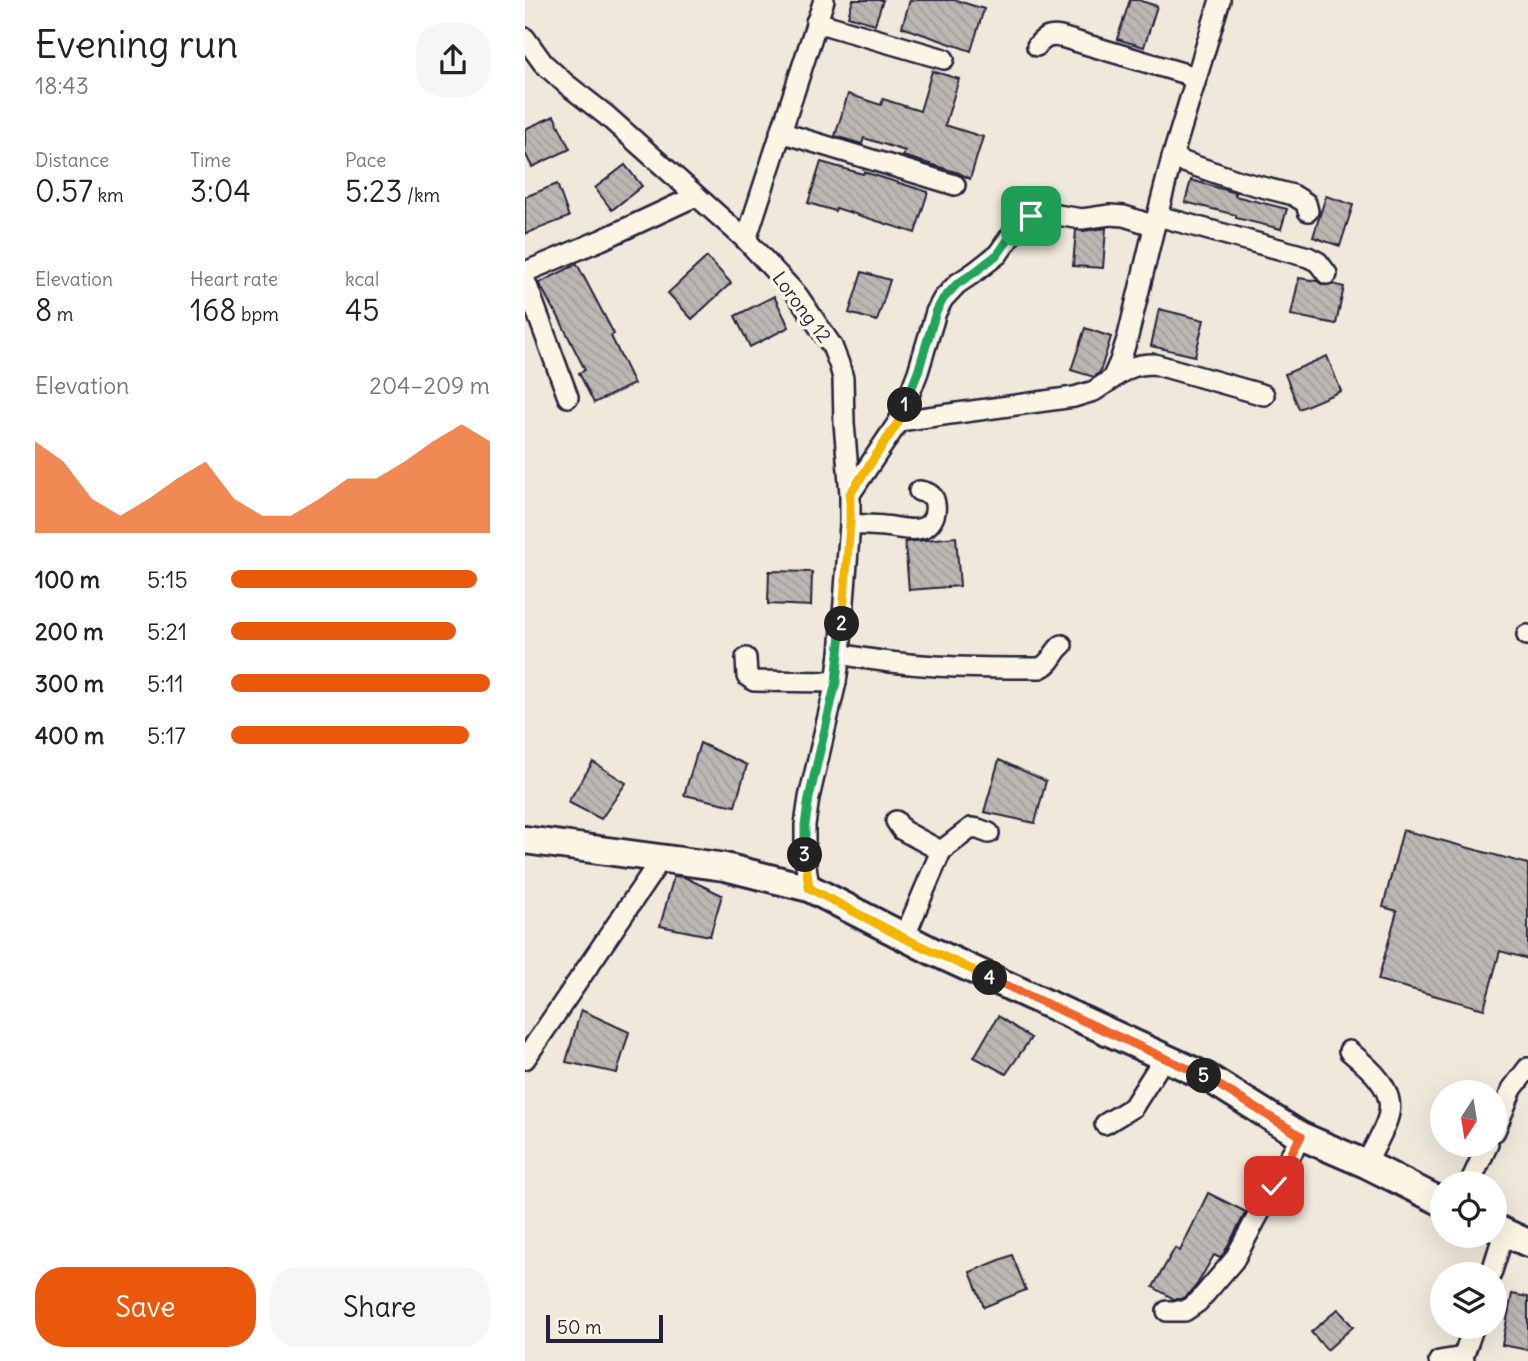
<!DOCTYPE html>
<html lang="en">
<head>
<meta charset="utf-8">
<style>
  :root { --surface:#fff; --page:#f6f6f6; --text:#222; --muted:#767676; --accent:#ea580c }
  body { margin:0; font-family:Delius,sans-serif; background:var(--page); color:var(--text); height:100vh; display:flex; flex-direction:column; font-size:26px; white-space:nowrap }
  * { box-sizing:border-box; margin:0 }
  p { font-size:23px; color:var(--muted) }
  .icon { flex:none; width:38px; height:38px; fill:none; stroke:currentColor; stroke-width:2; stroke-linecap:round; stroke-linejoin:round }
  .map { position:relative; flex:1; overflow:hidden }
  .details { display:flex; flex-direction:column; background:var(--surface); width:525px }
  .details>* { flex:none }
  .needle { width:46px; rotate:192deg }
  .controls { position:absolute; left:905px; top:1080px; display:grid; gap:14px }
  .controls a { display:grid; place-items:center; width:77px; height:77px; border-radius:50%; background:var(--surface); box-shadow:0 7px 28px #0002; font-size:35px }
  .scale { position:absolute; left:21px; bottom:18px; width:117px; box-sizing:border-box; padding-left:7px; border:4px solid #22223b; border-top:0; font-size:19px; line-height:24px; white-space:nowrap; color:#22223b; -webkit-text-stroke:5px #fcf5e5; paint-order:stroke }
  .pin { position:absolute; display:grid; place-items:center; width:60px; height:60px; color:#fff; margin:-30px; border-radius:14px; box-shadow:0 4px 10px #0006 }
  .km { position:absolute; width:35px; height:35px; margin:-18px; border-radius:50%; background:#222; color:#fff; font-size:19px; line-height:35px; text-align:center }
  .round { display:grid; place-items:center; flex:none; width:74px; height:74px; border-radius:28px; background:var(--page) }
  .summary { display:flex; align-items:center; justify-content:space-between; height:119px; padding:0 35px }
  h1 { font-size:38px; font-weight:600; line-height:52px }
  .stats { display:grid; grid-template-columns:repeat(3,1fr); gap:10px; height:119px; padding:7px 35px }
  .stats div { display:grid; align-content:center }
  .stats b { font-size:30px; font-weight:600 }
  .stats small { font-size:19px; font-weight:400 }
  .stats p { font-size:19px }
  .chart { height:196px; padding:14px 35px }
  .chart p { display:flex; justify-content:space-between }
  .chart svg { width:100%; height:126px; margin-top:7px; fill:var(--accent); opacity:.7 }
  .button { display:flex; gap:14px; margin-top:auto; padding:14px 35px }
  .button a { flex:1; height:80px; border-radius:28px; background:var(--accent); color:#fff; font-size:28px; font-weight:600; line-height:80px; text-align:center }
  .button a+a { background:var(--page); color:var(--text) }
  ul { padding:0 35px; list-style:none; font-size:23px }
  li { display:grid; grid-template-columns:112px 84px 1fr; align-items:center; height:52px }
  li i { height:18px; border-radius:9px; background:var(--accent) }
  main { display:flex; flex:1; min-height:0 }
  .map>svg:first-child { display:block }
  .building { fill:url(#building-back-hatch); stroke:#22223b; stroke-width:2 }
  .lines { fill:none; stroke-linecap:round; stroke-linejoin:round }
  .street-casing { stroke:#22223b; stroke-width:24 }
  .secondary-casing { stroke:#22223b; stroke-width:32 }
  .street { stroke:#fcf5e5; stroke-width:19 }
  .secondary { stroke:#fcf5e5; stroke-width:26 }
  .split-1-casing { stroke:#fff; stroke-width:14 }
  .split-2-casing { stroke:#fff; stroke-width:14 }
  .split-3-casing { stroke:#fff; stroke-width:14 }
  .split-4-casing { stroke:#fff; stroke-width:14 }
  .split-5-casing { stroke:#fff; stroke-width:14 }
  .split-6-casing { stroke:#fff; stroke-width:14 }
  .split-1 { stroke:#22a559; stroke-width:9 }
  .split-2 { stroke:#f5b400; stroke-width:9 }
  .split-3 { stroke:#22a559; stroke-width:9 }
  .split-4 { stroke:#f5b400; stroke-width:9 }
  .split-5 { stroke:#f0652b; stroke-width:9 }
  .split-6 { stroke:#f0652b; stroke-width:9 }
  .labels { text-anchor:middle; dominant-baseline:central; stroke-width:7; stroke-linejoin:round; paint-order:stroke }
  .street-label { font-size:19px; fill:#22223b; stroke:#fcf5e5 }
</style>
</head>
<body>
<main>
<section class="details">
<div class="summary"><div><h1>Evening run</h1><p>18:43</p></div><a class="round"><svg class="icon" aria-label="share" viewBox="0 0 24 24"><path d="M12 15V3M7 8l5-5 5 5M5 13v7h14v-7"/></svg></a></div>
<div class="stats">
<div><p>Distance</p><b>0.57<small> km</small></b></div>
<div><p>Time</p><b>3:04</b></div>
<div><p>Pace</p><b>5:23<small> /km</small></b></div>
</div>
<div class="stats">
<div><p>Elevation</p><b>8<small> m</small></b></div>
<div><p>Heart rate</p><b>168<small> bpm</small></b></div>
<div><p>kcal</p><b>45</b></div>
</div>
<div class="chart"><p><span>Elevation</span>204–209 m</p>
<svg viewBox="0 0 160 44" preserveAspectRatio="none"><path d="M0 44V12L10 19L20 32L30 38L40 32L50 25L60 19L70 32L80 38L90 38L100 32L110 25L120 25L130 19L140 12L150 6L160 12V44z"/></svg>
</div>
<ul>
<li><b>100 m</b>5:15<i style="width:95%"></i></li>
<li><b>200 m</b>5:21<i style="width:87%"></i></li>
<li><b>300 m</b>5:11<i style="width:100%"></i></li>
<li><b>400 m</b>5:17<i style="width:92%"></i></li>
</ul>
<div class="button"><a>Save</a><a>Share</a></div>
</section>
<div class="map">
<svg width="1003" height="1361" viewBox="0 0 1003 1361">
  <defs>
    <pattern id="building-back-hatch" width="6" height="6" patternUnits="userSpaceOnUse" patternTransform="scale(1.75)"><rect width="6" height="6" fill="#bcb7b3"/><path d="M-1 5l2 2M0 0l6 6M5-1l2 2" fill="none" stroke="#a19d9b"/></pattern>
  </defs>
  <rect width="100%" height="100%" fill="#efe8db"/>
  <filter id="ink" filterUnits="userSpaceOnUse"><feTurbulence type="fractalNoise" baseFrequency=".0143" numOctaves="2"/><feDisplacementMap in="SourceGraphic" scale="14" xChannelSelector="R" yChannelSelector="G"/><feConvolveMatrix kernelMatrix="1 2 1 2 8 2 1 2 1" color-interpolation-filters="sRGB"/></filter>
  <g filter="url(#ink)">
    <g class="building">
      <polygon points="328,0 358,0 350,24 323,16"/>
      <polygon points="385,0 430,0 459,9 446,51 377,27"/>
      <polygon points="605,0 613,0 632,6 619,47 592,39"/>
      <polygon points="407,71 434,79 420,125 458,137 445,179 434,173 378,156 380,151 339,138 337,144 310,136 323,94 356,105 358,99 395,111"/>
      <polygon points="29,116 45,149 7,167 0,153 0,129"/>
      <polygon points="296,162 338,174 339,172 403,192 390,233 311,208 310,211 283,203"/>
      <polygon points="100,165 117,186 87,210 70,188"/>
      <polygon points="666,180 711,193 710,196 762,209 756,229 711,218 711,215 660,202"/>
      <polygon points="32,184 44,217 0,234 0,197"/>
      <polygon points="801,196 828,205 815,246 788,237"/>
      <polygon points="581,228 578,268 548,266 551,230 558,231"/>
      <polygon points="182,257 206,283 167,319 143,293"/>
      <polygon points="52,264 89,334 86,336 109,384 69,403 54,373 60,370 30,310 29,311 14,283"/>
      <polygon points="337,272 365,280 352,321 324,313"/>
      <polygon points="774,278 792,281 798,285 808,284 819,287 811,324 766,315"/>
      <polygon points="249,296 264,327 225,347 210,316"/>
      <polygon points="634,309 679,320 670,356 626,346"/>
      <polygon points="560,328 586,337 575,372 569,377 546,370"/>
      <polygon points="802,356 816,391 774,409 760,374"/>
      <polygon points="431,537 435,586 384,590 380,542"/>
      <polygon points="244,571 287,572 286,606 243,604"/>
      <polygon points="175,743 222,765 210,806 159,795"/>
      <polygon points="474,760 521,781 510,823 459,812"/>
      <polygon points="68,762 101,783 76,819 43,802"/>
      <polygon points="878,830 1003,864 1003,959 975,951 959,1009 853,980 872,911 858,907"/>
      <polygon points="149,876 159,877 197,895 185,936 135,926"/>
      <polygon points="56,1010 104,1032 92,1073 41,1062"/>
      <polygon points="473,1016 506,1038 481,1074 449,1057"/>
      <polygon points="683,1193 721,1212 699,1253 695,1258 689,1255 673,1283 665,1293 656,1299 649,1299 628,1287 650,1248 655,1251"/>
      <polygon points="487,1255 501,1290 459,1307 445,1272"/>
      <polygon points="987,1294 1003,1297 1003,1350 977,1345"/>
      <polygon points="813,1309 828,1327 802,1350 786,1332"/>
    </g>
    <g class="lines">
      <g class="street-casing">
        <g id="street">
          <polyline points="291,22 419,59"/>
          <polyline points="0,38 18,63 41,84 82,116 221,240 273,296 307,346 314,364 318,378 319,423 325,494 325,524 315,654 311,682 284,798 280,825 280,857 284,888"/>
          <path d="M512 46C519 37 525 35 536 37L661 74 670 82"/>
          <polyline points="255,132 430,185"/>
          <polyline points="647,158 714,181 768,195 781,203 783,211"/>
          <polyline points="633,216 783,257 793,262 802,274"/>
          <polyline points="221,240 299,0"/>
          <polyline points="0,272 76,240 171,196"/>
          <polyline points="0,280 43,397"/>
          <path d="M587 379C602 368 611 364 629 364L739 395"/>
          <polyline points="374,421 549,397 569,391 587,379 595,361 603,336 629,228 647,158 695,0"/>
          <polyline points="325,494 374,421 393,372 411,312 418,299 432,284 450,272 473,254 492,227 506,216 526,214 557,219 585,215 599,216 621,223 629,228"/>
          <path d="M325 524C337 525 348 525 359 526 374 527 398 536 407 520 410 515 411 510 410 504 409 495 402 492 394 491"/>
          <polyline points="1002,635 1003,635"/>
          <path d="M315 654C384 668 445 668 515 668 526 664 528 652 537 645"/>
          <polyline points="221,658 222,676 229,681 311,682"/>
          <polyline points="371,821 377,830 416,851"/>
          <polyline points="379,938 416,851 446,828 453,829 464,833"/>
          <path d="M824 1051C842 1066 869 1087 864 1113 861 1129 848 1149 841 1164"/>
          <polyline points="0,1059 132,865 138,859"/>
          <polyline points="580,1124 608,1107 639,1058"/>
          <polyline points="970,1131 987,1089 1003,1068"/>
          <polyline points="945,1183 963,1144"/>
          <polyline points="966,1274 979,1233"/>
          <polyline points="642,1311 660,1311 673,1302 709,1260 776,1136"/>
          <polyline points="914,1361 938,1357"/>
          <polyline points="939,1361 938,1357 949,1326"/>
        </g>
      </g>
      <g class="secondary-casing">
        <g id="secondary">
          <polyline points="0,840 200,867 284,888 407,951 682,1077 776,1136 841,1164 917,1202"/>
          <polyline points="970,1228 1003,1243"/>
        </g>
      </g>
      <use href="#street" class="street"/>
      <use href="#secondary" class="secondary"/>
    </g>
  </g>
  <g class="lines" filter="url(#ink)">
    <g class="split-1-casing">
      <polyline id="split-1" points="380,405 393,372 411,312 418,299 432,284 450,272 473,254 492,227 506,216"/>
    </g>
    <g class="split-2-casing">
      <polyline id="split-2" points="317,624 325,524 325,494 374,421 380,405"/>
    </g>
    <g class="split-3-casing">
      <polyline id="split-3" points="280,855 280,825 284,798 311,682 317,624"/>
    </g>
    <g class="split-4-casing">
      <polyline id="split-4" points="280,855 284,888 379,938 465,978"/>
    </g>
    <g class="split-5-casing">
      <polyline id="split-5" points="465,978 679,1076"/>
    </g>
    <g class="split-6-casing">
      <polyline id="split-6" points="679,1076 776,1136 749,1186"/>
    </g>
    <use href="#split-1" class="split-1"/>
    <use href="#split-2" class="split-2"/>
    <use href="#split-3" class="split-3"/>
    <use href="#split-4" class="split-4"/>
    <use href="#split-5" class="split-5"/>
    <use href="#split-6" class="split-6"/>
  </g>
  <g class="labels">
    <g class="street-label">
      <text transform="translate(277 307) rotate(53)">Lorong 12</text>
    </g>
  </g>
</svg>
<div class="controls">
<a><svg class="needle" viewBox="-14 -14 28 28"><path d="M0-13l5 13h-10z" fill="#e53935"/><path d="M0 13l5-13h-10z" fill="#767676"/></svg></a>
<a><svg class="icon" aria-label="locate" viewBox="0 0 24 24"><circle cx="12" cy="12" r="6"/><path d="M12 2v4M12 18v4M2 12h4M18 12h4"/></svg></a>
<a><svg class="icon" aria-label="layers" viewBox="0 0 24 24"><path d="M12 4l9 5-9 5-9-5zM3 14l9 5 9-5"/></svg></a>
</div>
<div class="scale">50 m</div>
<div class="pin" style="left:506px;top:216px;background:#1e9e55"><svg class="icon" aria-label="arrive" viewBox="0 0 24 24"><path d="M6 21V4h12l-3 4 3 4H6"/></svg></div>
<div class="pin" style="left:749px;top:1186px;background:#d93025"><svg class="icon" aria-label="check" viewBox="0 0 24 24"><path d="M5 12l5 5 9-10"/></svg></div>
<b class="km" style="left:380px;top:405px">1</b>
<b class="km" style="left:317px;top:624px">2</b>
<b class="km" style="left:280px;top:855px">3</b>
<b class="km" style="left:465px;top:978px">4</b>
<b class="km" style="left:679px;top:1076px">5</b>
</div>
</main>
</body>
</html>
